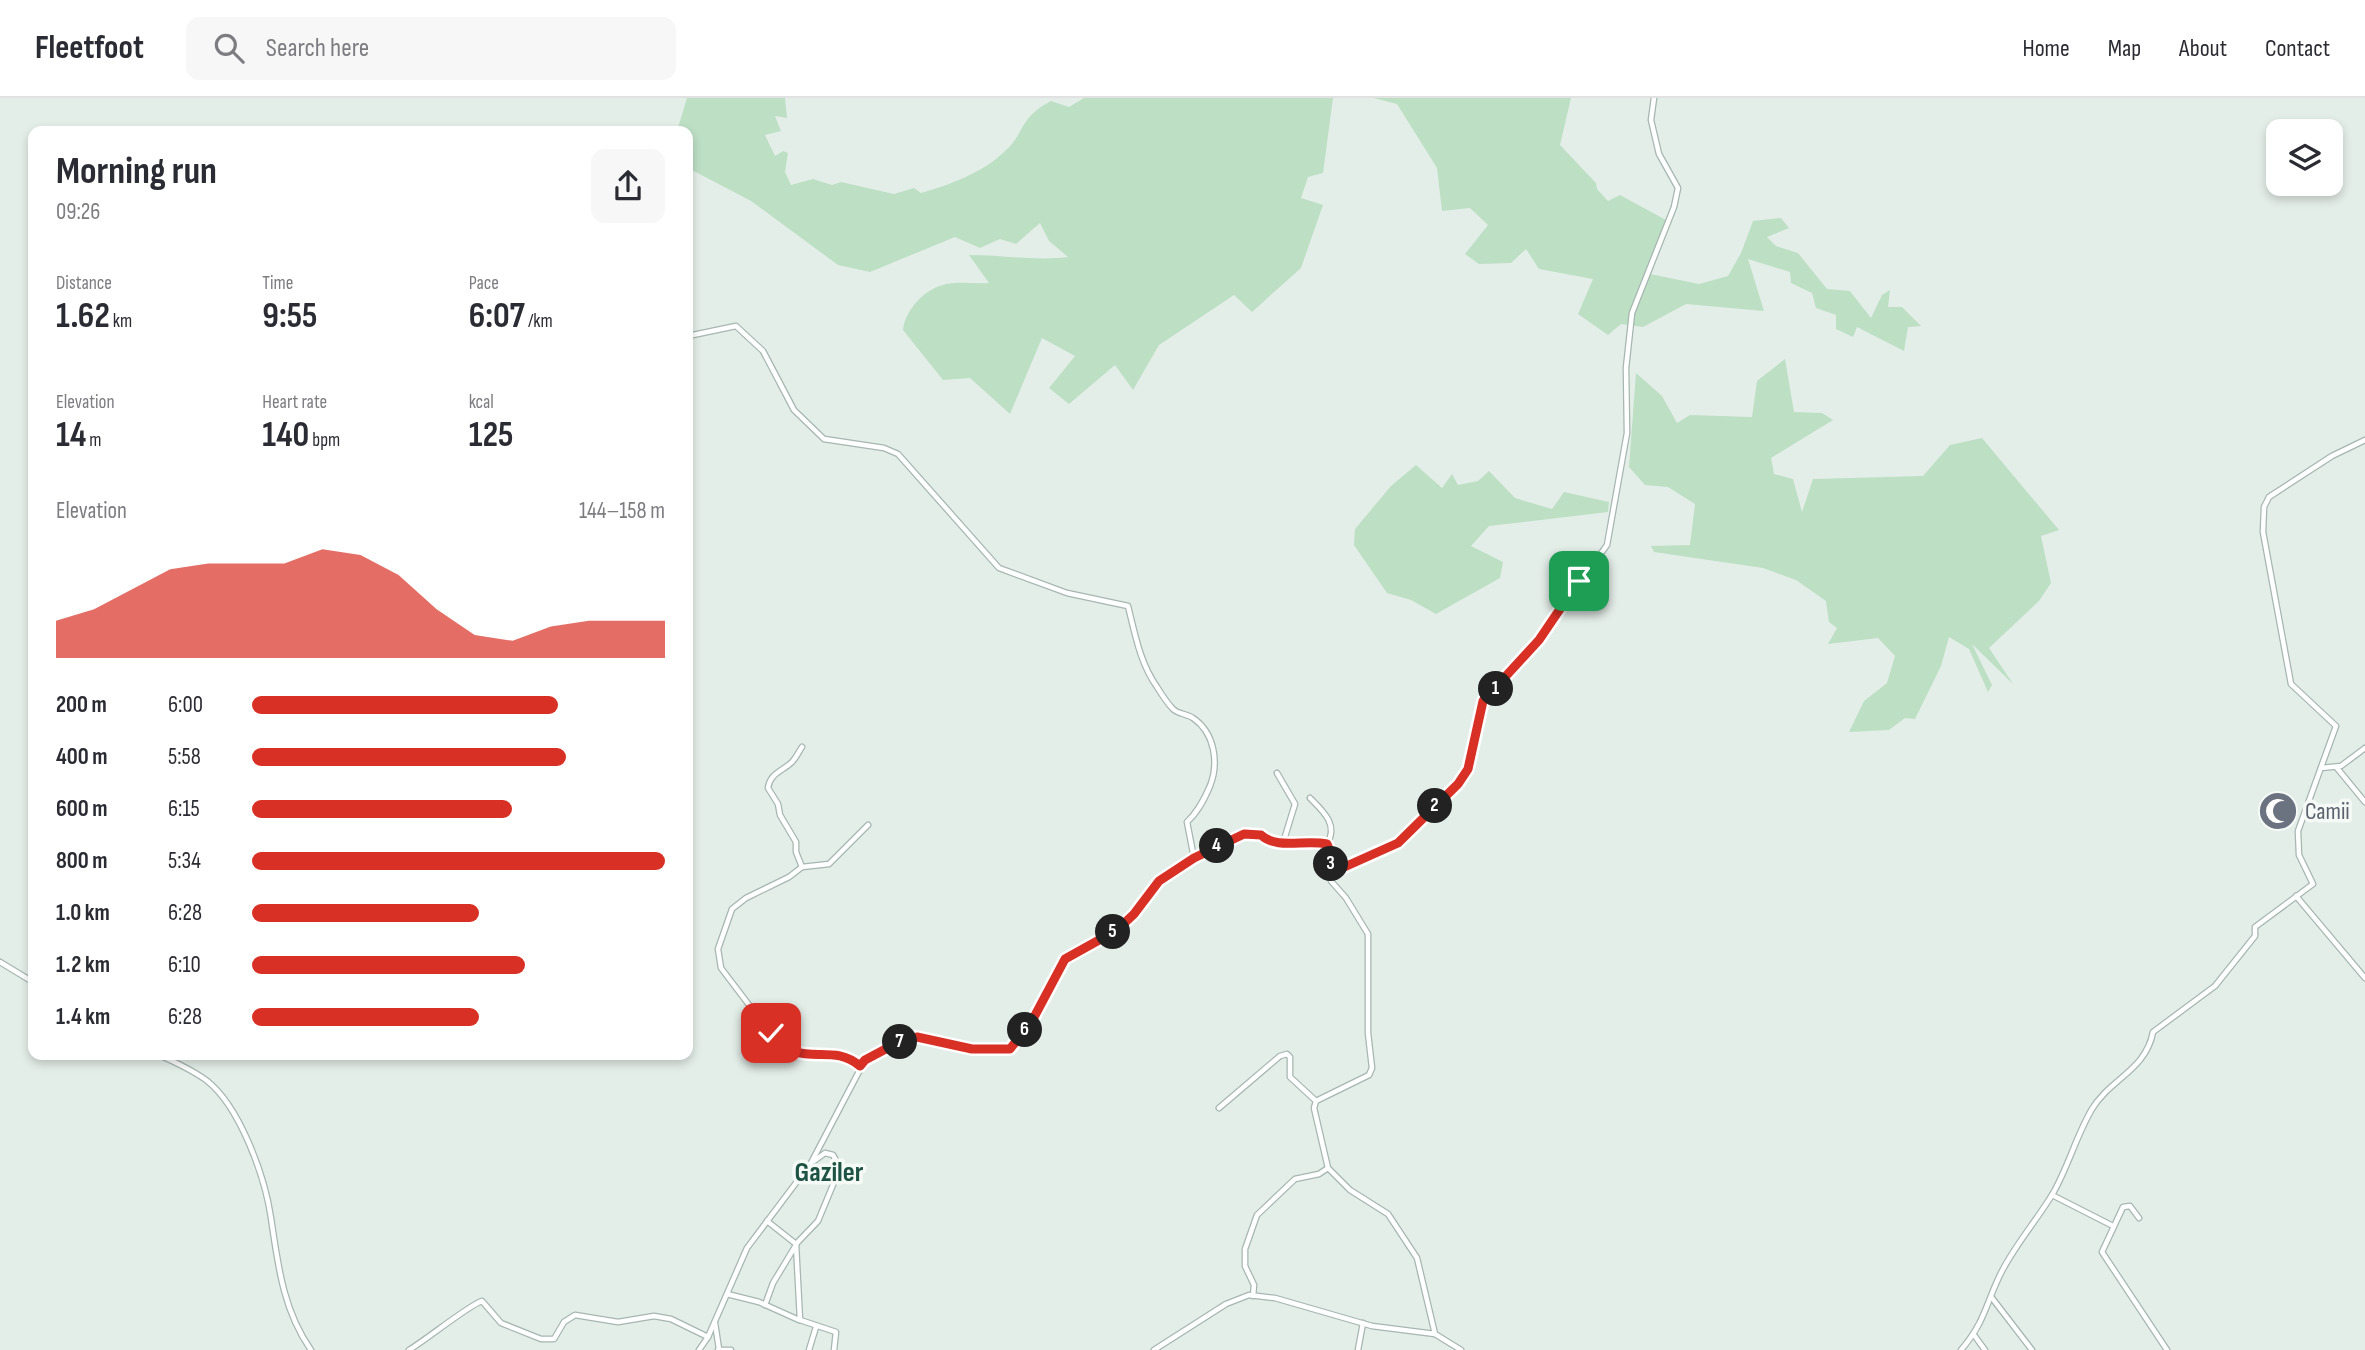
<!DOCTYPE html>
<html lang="en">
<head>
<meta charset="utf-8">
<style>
  :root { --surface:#fff; --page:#f7f7f7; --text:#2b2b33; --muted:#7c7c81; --line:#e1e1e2; --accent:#d93025 }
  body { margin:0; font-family:"Sofia Sans Condensed",sans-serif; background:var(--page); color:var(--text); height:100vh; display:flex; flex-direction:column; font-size:26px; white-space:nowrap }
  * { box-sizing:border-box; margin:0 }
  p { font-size:23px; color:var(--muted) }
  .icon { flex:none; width:38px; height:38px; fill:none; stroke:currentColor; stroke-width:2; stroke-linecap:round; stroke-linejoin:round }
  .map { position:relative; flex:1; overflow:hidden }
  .side { position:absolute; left:28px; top:28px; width:665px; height:934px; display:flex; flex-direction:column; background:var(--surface); border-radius:14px; box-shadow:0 4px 10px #0003 }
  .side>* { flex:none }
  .fabs { position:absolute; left:2266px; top:21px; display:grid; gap:14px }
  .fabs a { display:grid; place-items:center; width:77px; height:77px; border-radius:14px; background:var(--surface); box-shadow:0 4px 10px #0003; font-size:35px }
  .pin { position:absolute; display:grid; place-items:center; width:60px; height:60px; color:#fff; margin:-30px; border-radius:14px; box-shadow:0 4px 10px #0006 }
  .km { position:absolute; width:35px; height:35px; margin:-18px; border-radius:50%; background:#222; color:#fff; font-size:19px; line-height:35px; text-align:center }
  .round { display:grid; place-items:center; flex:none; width:74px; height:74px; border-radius:14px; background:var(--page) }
  .overview { display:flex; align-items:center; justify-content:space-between; height:119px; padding:0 28px }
  h1 { font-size:38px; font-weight:700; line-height:52px }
  .metrics { display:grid; grid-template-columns:repeat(3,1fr); gap:10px; height:119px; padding:7px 28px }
  .metrics div { display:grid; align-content:center }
  .metrics b { font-size:35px; font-weight:700 }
  .metrics small { font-size:19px; font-weight:400 }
  .metrics p { font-size:19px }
  .chart { height:196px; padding:14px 28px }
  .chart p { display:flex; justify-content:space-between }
  .chart svg { width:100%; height:126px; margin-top:7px; fill:var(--accent); opacity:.7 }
  ul { padding:0 28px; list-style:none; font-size:23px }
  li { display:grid; grid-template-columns:112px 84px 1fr; align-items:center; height:52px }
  li i { height:18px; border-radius:9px; background:var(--accent) }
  header { display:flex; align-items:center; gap:42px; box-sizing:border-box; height:98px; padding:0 35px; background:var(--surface); border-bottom:2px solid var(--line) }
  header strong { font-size:33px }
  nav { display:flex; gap:38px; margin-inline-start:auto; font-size:24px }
  .search { width:490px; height:63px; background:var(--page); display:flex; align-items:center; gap:18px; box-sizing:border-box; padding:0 24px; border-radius:14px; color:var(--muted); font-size:26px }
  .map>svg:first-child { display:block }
  .green { fill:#bddfc4 }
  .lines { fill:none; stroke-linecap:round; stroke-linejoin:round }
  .street-casing { stroke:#a6b6b0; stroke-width:7 }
  .street { stroke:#fff; stroke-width:4.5 }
  .route-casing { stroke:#fff; stroke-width:14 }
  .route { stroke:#d93025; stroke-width:9 }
  .labels { text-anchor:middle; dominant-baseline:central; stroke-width:7; stroke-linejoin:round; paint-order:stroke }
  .worship-label { font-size:24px; fill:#5b616d; stroke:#f5faf7; text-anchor:start }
  .quarter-label { font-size:28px; font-weight:bold; fill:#1e5343; stroke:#f5faf7 }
</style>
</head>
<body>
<header>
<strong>Fleetfoot</strong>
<div class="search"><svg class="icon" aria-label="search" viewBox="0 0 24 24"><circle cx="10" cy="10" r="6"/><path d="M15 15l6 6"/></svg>Search here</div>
<nav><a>Home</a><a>Map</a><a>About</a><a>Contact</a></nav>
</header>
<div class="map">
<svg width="2365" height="1252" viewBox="0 0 2365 1252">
  <rect width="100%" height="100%" fill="#e4eee9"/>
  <g class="green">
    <path d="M687 0H785L787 20 775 18 781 33 765 37 775 58 783 53 788 55 785 74 791 87 813 81 832 87 841 84 894 96 914 90 921 95C949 87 982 75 1004 54 1026 35 1018 20 1051 3L1069 9 1084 0H1333L1323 75 1308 79 1301 100 1323 107 1301 170 1252 214 1234 197 1159 247 1133 292 1115 267 1069 306 1049 290 1075 258 1042 240 1010 316 970 280 943 282 903 232C905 213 923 192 943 187 957 183 974 186 989 185L969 157C1003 157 1034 163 1068 159L1049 143 1040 125 1016 146 1000 141 980 150 955 139 870 174 838 167 751 103 688 70V33H677Z"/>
    <polygon points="1374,0 1571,0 1560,47 1596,85 1597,91 1608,103 1620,97 1666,122 1645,175 1699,186 1728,178 1741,155 1753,123 1781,120 1789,130 1767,139 1776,148 1798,155 1827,191 1850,193 1871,220 1882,197 1890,192 1888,209 1902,209 1921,228 1908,229 1904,253 1857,229 1853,239 1836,231 1836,217 1816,210 1812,195 1791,185 1790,174 1748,161 1764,213 1686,206 1643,229 1621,226 1608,237 1578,216 1593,181 1539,171 1526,151 1511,165 1479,166 1465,156 1488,127 1470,110 1442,113 1437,70 1397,6"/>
    <polygon points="1785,261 1794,314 1822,315 1833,322 1771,360 1774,376 1793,381 1802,414 1813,381 1923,378 1950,347 1982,340 2059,432 2041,438 2051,485 2039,503 1989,550 2013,586 1972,546 1992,587 1988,594 1969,551 1949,539 1941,568 1915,621 1905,620 1889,632 1849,634 1864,603 1887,585 1895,558 1878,540 1828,546 1837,530 1829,524 1826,503 1796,482 1763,470 1654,454 1651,448 1690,447 1695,406 1668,389 1645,387 1629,369 1636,275 1662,298 1677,325 1690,317 1752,319 1757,283"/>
    <polygon points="1416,367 1442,390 1452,376 1458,387 1478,383 1489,373 1515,400 1552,411 1564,394 1609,404 1608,414 1489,428 1471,448 1503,464 1500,480 1436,516 1411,502 1387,495 1354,447 1355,431 1391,388"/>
  </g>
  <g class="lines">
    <g class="street-casing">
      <g id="street">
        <path d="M688 238 736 228 763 253 794 312 824 341 884 350 898 356 999 470 1067 495 1128 508C1135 536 1140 565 1157 589 1162 597 1167 605 1173 611 1178 616 1187 616 1193 620 1215 635 1219 665 1210 688 1204 702 1198 714 1187 724L1194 760 1244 736 1261 737C1277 752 1306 741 1327 746L1331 756V783L1346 800 1368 836V935L1372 970 1369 977 1316 1003 1314 1010 1328 1070 1350 1092 1388 1116 1417 1160 1435 1236"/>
        <polyline points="2321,670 2341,668 2365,650"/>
        <polyline points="2337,670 2365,704"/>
        <polyline points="1277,675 1295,706 1283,745"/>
        <path d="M1310 700C1323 713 1339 727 1327 746"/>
        <path d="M802 769 796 754V744L780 717 778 706 768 690C770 675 783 673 792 664 796 660 799 653 802 649"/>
        <polyline points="1331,775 1398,745 1458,686 1468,671 1483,603 1539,542 1607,447 1627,335 1626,270 1632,215 1674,109 1678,90 1659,56 1651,22 1654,0"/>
        <polyline points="2296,798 2365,880"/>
        <polyline points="0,864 33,884"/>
        <path d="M159 957C175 964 192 972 206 982 240 1008 265 1079 271 1120 278 1167 283 1212 311 1252"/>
        <path d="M860 968C839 949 806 961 781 949L721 870 718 851 732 811 746 800 789 779 802 769 829 766 868 727"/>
        <polyline points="1219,1010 1280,958 1287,956 1290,959 1290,979 1316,1003"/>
        <polyline points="2052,1097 2113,1128"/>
        <polyline points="2139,1120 2130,1108 2123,1109 2102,1154 2167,1252"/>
        <polyline points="767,1123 796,1146 818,1123 840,1070 833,1057 825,1055 814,1063"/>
        <polyline points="796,1146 800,1222 836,1234 834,1252"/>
        <polyline points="727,1196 759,1204 799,1222"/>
        <polyline points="1253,1198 1254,1187 1245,1168 1245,1151 1257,1117 1295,1081 1319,1076 1328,1070"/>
        <polyline points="1992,1200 2032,1252"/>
        <polyline points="765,1207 773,1185 796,1147"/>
        <polyline points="715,1225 719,1251"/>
        <polyline points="1974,1237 1985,1252"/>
        <path d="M409 1252C426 1242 469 1207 482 1203L501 1225 541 1241H554L564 1224 575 1217 618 1224 654 1218 671 1221 708 1239"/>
        <polyline points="699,1252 708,1239 747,1150 811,1065 865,962 896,945 917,939 972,951 1010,951 1032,923 1065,861 1117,832 1134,816 1159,783 1194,760"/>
        <polyline points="718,1252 731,1252"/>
        <polyline points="809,1252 816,1229"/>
        <polyline points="1154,1252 1226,1206 1249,1197 1275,1200 1372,1228 1435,1236 1461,1252"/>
        <polyline points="1358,1252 1363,1225"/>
        <path d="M1961 1252C1986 1223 1986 1204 2002 1173 2016 1146 2036 1123 2052 1097 2068 1070 2076 1038 2092 1011 2110 981 2146 972 2153 934L2215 888 2255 838V829L2313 786 2299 757 2298 733 2336 628 2291 586 2263 434 2264 409 2269 399 2332 358 2365 342"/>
      </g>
    </g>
    <use href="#street" class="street"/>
  </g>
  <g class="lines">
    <g class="route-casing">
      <path id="route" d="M771 935C800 974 830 942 860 968L865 962 897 945 917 939 972 951H1010L1032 923 1065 861 1117 832 1134 816 1159 783 1194 760 1244 736 1261 737C1277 752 1305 741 1327 746L1331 756V775L1398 745 1458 686 1468 671 1483 603 1539 542 1579 483"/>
    </g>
    <use href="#route" class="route"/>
  </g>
  <defs>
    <g id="mosque-disc" transform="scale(2.0125)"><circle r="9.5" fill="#6b7280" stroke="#f5faf7"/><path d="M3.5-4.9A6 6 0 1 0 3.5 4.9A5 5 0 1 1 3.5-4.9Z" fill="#fff"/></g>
  </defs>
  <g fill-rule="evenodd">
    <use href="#mosque-disc" x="2278" y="713"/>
  </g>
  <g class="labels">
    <g class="worship-label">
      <text x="2305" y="713">Camii</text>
    </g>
    <g class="quarter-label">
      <text x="829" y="1074">Gaziler</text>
    </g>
  </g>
</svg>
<div class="fabs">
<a><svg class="icon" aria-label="layers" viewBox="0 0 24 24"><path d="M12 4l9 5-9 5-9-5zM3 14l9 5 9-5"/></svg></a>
</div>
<div class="pin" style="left:1579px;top:483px;background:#1e9e55"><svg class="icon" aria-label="arrive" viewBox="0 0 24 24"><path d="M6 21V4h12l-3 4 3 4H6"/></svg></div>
<div class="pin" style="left:771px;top:935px;background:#d93025"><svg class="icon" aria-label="check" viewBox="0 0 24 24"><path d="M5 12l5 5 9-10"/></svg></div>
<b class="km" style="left:1496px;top:591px">1</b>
<b class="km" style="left:1435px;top:708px">2</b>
<b class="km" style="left:1331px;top:766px">3</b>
<b class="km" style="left:1217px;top:748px">4</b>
<b class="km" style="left:1113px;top:834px">5</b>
<b class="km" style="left:1025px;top:932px">6</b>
<b class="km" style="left:900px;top:944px">7</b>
<section class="side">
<div class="overview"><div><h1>Morning run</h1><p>09:26</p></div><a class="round"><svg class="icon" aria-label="share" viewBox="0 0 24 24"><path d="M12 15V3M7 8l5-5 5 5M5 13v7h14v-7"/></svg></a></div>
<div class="metrics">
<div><p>Distance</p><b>1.62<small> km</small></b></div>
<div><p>Time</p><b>9:55</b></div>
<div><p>Pace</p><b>6:07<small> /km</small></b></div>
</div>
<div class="metrics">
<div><p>Elevation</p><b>14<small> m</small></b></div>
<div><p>Heart rate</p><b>140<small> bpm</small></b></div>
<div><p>kcal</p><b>125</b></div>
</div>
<div class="chart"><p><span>Elevation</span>144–158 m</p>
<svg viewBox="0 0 160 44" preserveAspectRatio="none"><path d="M0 44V31L10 27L20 20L30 13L40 11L50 11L60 11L70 6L80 8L90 15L100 27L110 36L120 38L130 33L140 31L150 31L160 31V44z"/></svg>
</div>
<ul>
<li><b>200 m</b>6:00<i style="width:74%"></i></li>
<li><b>400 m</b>5:58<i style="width:76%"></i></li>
<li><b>600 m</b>6:15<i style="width:63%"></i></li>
<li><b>800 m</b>5:34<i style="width:100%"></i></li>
<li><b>1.0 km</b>6:28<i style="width:55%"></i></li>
<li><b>1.2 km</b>6:10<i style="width:66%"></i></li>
<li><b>1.4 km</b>6:28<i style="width:55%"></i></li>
</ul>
</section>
</div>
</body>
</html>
